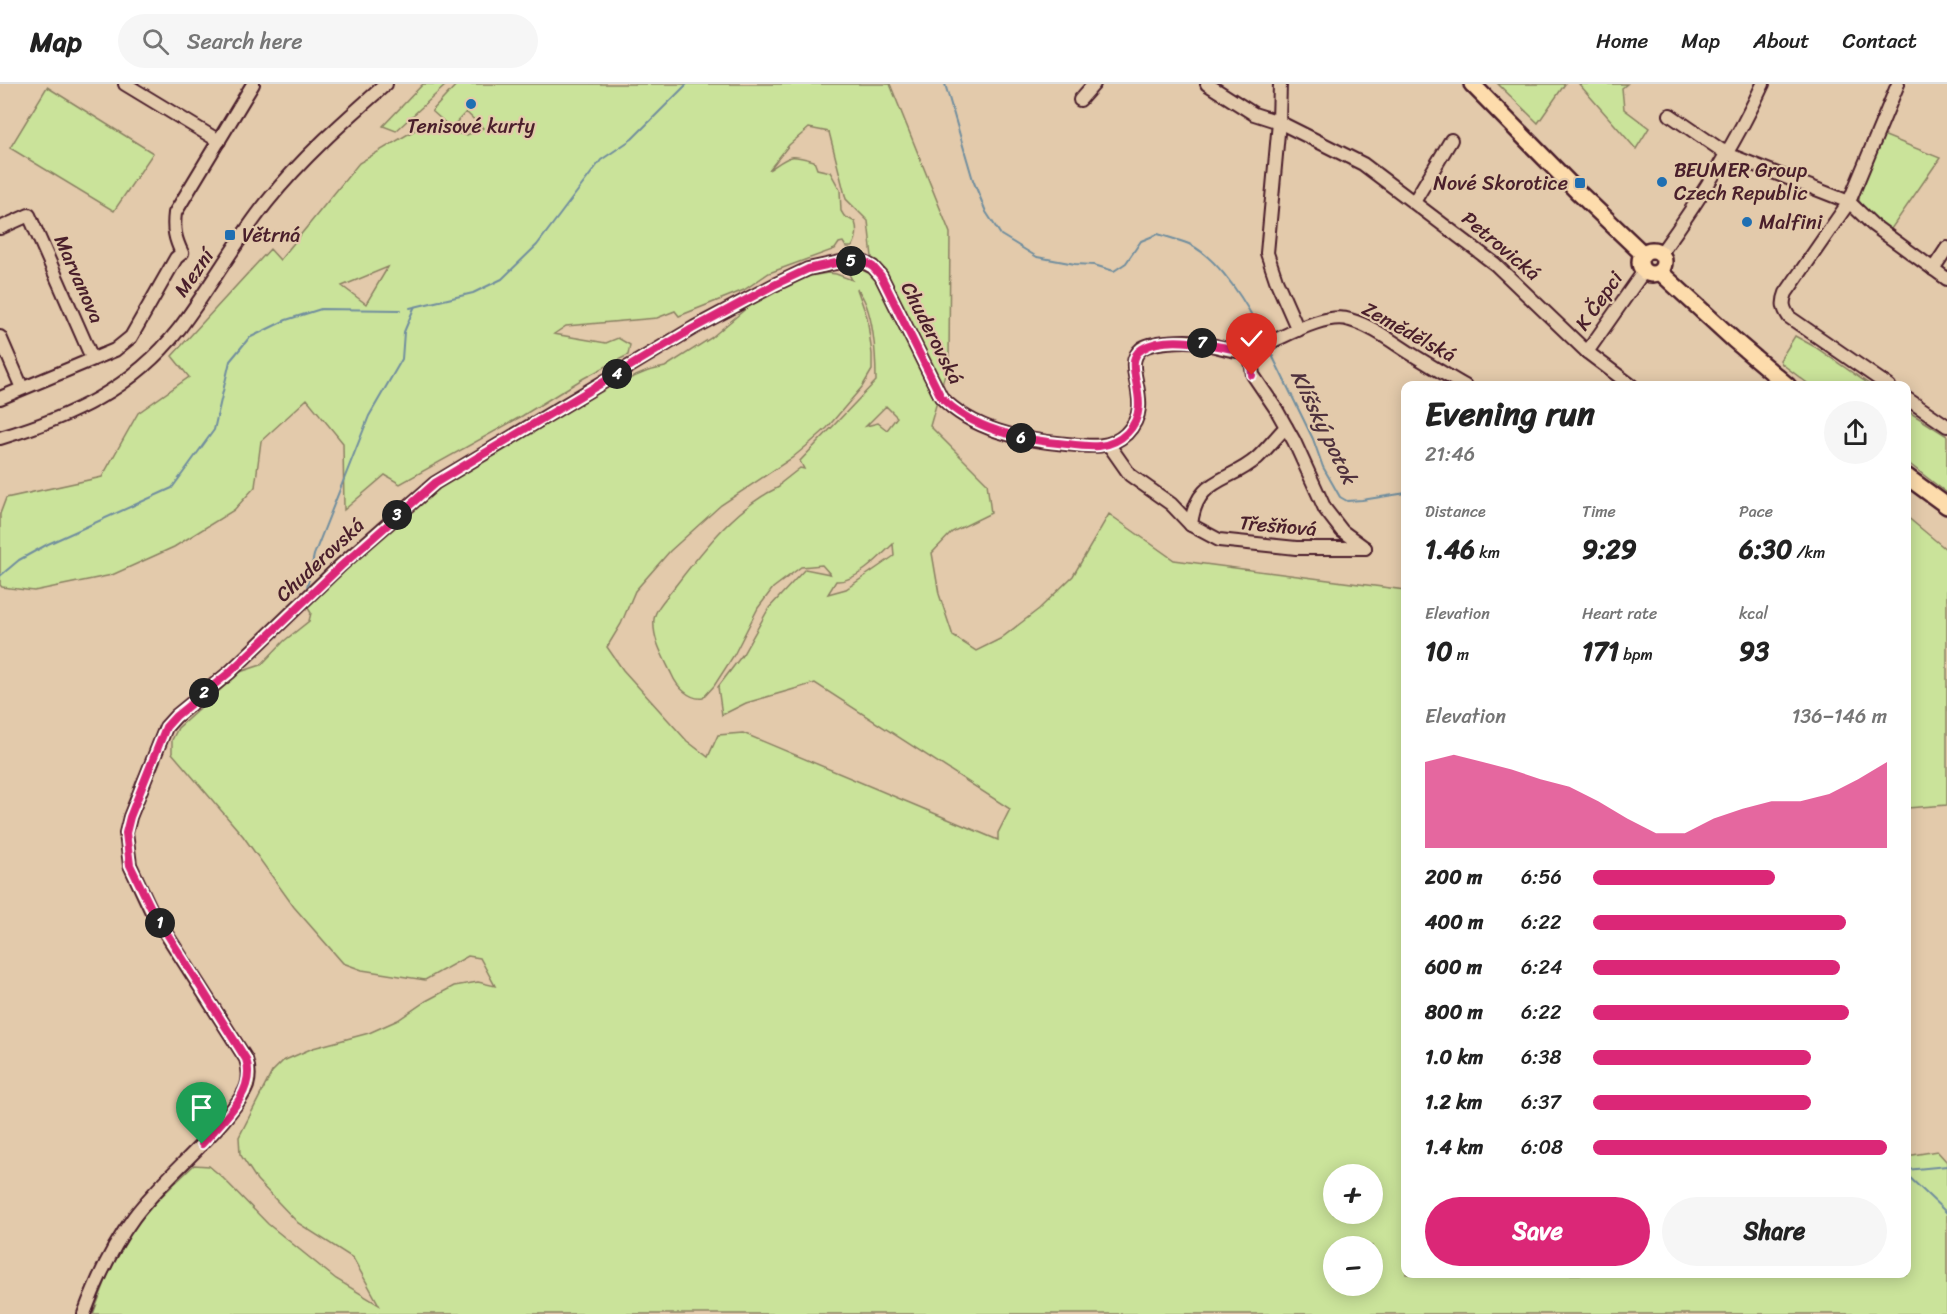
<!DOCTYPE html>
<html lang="en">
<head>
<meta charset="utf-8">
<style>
  :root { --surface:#fff; --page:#f6f6f6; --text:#222; --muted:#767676; --line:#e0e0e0; --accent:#db2777 }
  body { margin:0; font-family:Sriracha,sans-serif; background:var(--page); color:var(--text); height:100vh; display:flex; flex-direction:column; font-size:22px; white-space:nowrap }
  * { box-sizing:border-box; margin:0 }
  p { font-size:20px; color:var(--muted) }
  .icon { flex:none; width:33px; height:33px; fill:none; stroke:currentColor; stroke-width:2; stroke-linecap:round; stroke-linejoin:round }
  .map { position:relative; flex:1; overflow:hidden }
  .side { position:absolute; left:1401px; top:297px; width:510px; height:897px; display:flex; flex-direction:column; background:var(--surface); border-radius:12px; box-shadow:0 3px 15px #0003 }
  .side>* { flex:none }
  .fabs { position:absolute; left:1323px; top:1080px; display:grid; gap:12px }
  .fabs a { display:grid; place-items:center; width:60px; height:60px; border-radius:50%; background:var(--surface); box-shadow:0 3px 15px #0003; font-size:30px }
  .pin { position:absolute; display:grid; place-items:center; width:51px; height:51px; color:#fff; margin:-62px -26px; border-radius:50% 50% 50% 0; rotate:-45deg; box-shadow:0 0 6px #0007 }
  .pin .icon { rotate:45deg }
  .km { position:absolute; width:30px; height:30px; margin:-15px; border-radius:50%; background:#222; color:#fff; font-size:16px; line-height:30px; text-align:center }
  .round { display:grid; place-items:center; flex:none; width:63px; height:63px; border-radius:32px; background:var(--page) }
  .overview { display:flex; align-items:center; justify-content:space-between; height:102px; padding:0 24px }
  h1 { font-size:33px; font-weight:700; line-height:45px }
  .figures { display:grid; grid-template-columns:repeat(3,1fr); gap:9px; height:102px; padding:6px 24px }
  .figures div { display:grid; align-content:center }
  .figures b { font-size:26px; font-weight:700 }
  .figures small { font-size:16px; font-weight:400 }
  .figures p { font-size:16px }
  .chart { height:168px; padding:12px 24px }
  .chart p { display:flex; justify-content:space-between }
  .chart svg { width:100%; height:108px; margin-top:6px; fill:var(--accent); opacity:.7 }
  .primary-button { display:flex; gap:12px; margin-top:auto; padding:12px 24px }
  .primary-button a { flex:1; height:69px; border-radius:36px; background:var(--accent); color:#fff; font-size:24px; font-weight:700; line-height:69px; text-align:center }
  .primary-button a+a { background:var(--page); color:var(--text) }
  ul { padding:0 24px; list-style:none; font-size:20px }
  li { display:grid; grid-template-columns:96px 72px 1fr; align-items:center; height:45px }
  li i { height:15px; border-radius:8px; background:var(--accent) }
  header { display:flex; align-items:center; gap:36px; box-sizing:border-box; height:84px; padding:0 30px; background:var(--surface); border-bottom:2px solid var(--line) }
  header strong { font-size:28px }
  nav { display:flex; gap:33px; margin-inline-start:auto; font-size:21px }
  .search { width:420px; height:54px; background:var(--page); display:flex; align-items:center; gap:15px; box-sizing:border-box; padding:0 21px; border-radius:33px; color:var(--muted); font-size:22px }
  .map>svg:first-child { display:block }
  .green { fill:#cae39a; stroke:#8a8162; stroke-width:1.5; fill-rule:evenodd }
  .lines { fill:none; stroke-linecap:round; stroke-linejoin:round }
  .stream { stroke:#718e9e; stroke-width:2 }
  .minor-casing { stroke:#4a1f2b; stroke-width:16 }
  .major-casing { stroke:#4a1f2b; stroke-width:20 }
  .minor { stroke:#e3caab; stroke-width:12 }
  .major { stroke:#fddcac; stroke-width:15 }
  .route-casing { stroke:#fff; stroke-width:12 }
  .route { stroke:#db2777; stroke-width:8 }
  .poi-dot { fill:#1f6fb2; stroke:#e3caab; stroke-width:2 }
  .labels { text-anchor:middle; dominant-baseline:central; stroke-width:4.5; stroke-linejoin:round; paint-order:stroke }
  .poi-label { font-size:20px; fill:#4a1f2b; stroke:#e3caab; text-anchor:start }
  .street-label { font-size:20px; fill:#4a1f2b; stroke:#e3caab }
  .water-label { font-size:21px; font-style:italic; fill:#50323e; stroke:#e3caab }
</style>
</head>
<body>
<header>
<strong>Map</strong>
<div class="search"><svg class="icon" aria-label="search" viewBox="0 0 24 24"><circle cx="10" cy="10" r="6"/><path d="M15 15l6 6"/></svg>Search here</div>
<nav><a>Home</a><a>Map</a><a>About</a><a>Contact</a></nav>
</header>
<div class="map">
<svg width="1947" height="1230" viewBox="0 0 1947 1230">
  <rect width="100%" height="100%" fill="#e3caab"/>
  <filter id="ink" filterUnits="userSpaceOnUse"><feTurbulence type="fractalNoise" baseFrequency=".0167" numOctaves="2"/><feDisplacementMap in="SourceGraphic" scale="12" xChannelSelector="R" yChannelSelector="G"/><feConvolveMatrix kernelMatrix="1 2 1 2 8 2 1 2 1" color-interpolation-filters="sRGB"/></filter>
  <g filter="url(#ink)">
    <g class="green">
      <polygon points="423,0 447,0 396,47 383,42"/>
      <path d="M457 0H890L950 149 949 276 930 342 987 399 991 429 952 448 932 469 939 510 953 552 976 567 1000 555 1039 525 1073 492 1109 430 1174 476 1405 506 1406 1190H1906L1907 1072 1937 1067 1947 1078V1230H93L109 1188 140 1133 194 1081 209 1082 222 1093 268 1140 336 1195 379 1221 353 1174 298 1139 257 1096 240 1070 239 1053 272 988 283 977 313 964 369 949 398 936 426 917 454 902 478 898 495 902 480 874 468 872 425 896 362 886 343 879 294 823 243 752 172 669V656L178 644 240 588 261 581 284 557 309 537 311 529 306 521 374 461 419 415 495 371 534 345 609 303 648 287 665 283 711 254 749 222 793 198 810 192 828 189 836 190 852 196 849 190 872 173 868 137 846 115 829 48 809 44 789 61 769 86C791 71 788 70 814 77L817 85 830 88 840 106 841 127 844 132 855 138C858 147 857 155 852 163H846L843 158 839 159 835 165 769 189 744 206 679 232 675 227 657 234 566 242 554 250 606 259 618 254 630 261 628 271 584 294 522 332 400 400 385 391 344 426 343 359 307 315 261 357 255 403 234 426 174 463 112 491 34 507 2 503 0 501V430L6 414 102 393 138 329 189 293 172 272 270 165 280 176 359 79 420 43 467 51 483 44 466 28 451 44 432 27ZM388 183 366 220 342 202ZM857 205C874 223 876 273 876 297L800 377 804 385 800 384 781 399 779 403C736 423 704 465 676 501 669 511 656 523 654 535 652 555 664 574 672 591 677 603 690 616 703 614L714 602 734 571 758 524 773 504 801 483 822 481 830 490 805 485 769 524 743 570 718 603 722 631 746 619 815 599 1010 725 998 749V756L743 649 718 651 708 673 687 657 623 586 607 563 621 540 635 507 670 467 721 421 792 374 810 359 827 344 862 303 872 286V270L867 233ZM886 322 897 333 887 346 878 339 866 342ZM893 460 894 472 846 505 828 510 836 497C855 499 881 472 893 460ZM1334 1090H1372V1130H1334ZM1334 1162H1372V1202H1334Z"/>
      <polygon points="1498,0 1565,0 1538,39"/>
      <polygon points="1579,0 1627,0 1622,4 1624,25 1649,44 1636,65"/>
      <polygon points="47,3 153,69 114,127 10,64"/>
      <polygon points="1883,51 1940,74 1889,148 1872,133 1859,117 1860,107"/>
      <polygon points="1795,252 1815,263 1870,301 1810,301 1782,280 1780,276"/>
      <polygon points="1906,326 1947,352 1947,409 1907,378"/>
      <polygon points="1906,432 1947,466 1947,721 1907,724"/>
    </g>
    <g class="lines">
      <g class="stream">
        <path d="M945 0 973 96 986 128 1001 151 1037 173 1075 180 1094 181 1114 187 1126 179 1141 157 1158 150C1168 153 1179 156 1189 160 1221 176 1249 223 1264 255"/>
        <polyline points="410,224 473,209 502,195 537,161 601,76 632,55 687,0"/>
        <polyline points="1268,263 1313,355 1323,383 1340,413 1347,417 1362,416 1406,409"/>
        <polyline points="0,492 19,476 48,460 172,404 214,346 230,277 249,254 286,236 321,225 400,226"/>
        <polyline points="306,508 314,471 369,332 402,275 404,248 414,224"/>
        <polyline points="1906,1086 1947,1082"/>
        <polyline points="1906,1090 1947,1129"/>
      </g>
      <g class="minor-casing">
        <g id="minor">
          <polyline points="125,0 219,57"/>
          <polyline points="1207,0 1254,30 1279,38 1363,80 1495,180 1587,268 1632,302"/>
          <polyline points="1280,0 1279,38 1267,169 1276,196 1298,246"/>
          <polyline points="1080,16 1094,0"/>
          <polyline points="1670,31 1727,70 1849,118 1898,0"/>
          <polyline points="1414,118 1451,56"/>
          <polyline points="0,144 29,131 92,274"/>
          <path d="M1661 169C1700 115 1735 61 1763 0"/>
          <polyline points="1933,185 1947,164"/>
          <polyline points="0,253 22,304"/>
          <polyline points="1250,268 1253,291 1276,325 1294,357 1325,425 1342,447 1365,464"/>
          <polyline points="1587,268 1644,187"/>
          <path d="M1889 302 1789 233C1783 224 1782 219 1786 209L1849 118 1873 141 1947 195"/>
          <path d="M0 314 115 266 131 253 176 174 182 169C175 155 173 145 175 129L253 0"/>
          <polyline points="1906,314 1947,342"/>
          <path d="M1286 343C1276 353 1267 365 1257 374 1229 399 1196 393 1191 441L1219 456 1296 464H1365"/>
          <path d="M0 354C71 333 132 305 179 245 210 204 235 158 267 118 302 74 344 37 386 0"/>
          <polyline points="1109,361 1130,391 1171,420 1191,441"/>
          <path d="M84 1230C97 1195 112 1163 134 1133 162 1096 198 1068 227 1032 234 1023 243 1013 247 1002 250 992 249 984 246 975L151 826 130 781 126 749 130 733 166 643 176 632 230 588 341 481 435 399 695 243 774 201 808 185 845 177 865 179 873 183 881 192 941 313C972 346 1022 356 1066 360 1087 362 1109 366 1126 350 1158 318 1119 284 1141 265 1151 257 1187 256 1199 258 1215 261 1231 268 1248 268 1255 268 1262 262 1269 259 1289 250 1328 228 1350 236 1372 242 1391 257 1410 269 1428 280 1446 291 1465 302"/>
        </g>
      </g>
      <g class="major-casing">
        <g id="major">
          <polyline points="1472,0 1577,107 1643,170"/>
          <circle cx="1652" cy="178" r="12"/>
          <polyline points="1660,188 1734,256 1788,302"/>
          <polyline points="1906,392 1947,422"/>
        </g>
      </g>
      <use href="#minor" class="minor"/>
      <use href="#major" class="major"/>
    </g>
  </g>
  <g class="lines" filter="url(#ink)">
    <g class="route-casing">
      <path id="route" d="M202 1060C222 1037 257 1008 246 975L152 826 130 781 126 749 130 733 166 643 176 632 230 588 341 482 435 399 692 245 774 201 808 185 845 177 865 178 873 183 881 192 941 313C972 346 1023 356 1067 360 1089 363 1110 366 1127 349 1157 318 1118 280 1142 265 1169 248 1221 264 1250 268L1252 291"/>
    </g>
    <use href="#route" class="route"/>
  </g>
  <g class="poi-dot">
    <circle cx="471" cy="20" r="6"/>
    <circle cx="1662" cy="98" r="6"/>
    <rect x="1574" y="93" width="12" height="12" rx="3"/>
    <circle cx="1747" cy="138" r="6"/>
    <rect x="224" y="145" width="12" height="12" rx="3"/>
  </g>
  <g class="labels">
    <g class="poi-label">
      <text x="471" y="42" text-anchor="middle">Tenisové kurty</text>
      <text x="1674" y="86">BEUMER Group<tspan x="1674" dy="23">Czech Republic</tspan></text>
      <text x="1568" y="99" text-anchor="end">Nové Skorotice</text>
      <text x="1759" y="138">Malfini</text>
      <text x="242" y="151">Větrná</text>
    </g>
    <g class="street-label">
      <text transform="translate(1501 162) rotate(40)">Petrovická</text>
      <text transform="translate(194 189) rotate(-55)">Mezní</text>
      <text transform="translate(79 195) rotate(66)">Marvanova</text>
      <text transform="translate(1599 217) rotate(-55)">K Čepci</text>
      <text transform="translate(1409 248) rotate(29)">Zemědělská</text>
      <text transform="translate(932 249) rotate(63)">Chuderovská</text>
      <text transform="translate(1278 442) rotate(5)">Třešňová</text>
      <text transform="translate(320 476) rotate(-43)">Chuderovská</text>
    </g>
    <g class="water-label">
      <text transform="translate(1324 343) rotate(64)">Klíšský potok</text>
    </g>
  </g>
</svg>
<div class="fabs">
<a>+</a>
<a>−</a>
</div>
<div class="pin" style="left:202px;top:1060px;background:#1e9e55"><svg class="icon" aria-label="arrive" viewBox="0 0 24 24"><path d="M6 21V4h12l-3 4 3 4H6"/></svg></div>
<div class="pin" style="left:1252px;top:291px;background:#d93025"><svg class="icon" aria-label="check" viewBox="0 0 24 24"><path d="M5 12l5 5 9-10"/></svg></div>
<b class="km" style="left:160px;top:839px">1</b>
<b class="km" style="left:204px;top:609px">2</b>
<b class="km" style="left:397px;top:431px">3</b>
<b class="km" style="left:617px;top:290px">4</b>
<b class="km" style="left:851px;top:177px">5</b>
<b class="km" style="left:1021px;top:354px">6</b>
<b class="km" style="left:1202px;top:259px">7</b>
<section class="side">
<div class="overview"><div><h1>Evening run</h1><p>21:46</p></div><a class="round"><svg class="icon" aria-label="share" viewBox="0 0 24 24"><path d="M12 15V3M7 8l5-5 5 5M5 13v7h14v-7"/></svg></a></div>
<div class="figures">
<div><p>Distance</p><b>1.46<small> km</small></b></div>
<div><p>Time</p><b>9:29</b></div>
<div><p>Pace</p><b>6:30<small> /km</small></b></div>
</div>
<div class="figures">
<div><p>Elevation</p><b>10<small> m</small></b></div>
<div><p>Heart rate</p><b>171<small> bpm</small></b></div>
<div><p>kcal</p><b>93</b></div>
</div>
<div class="chart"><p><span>Elevation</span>136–146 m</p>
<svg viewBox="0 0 160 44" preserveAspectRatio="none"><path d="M0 44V9L10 6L20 9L30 12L40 16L50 19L60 25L70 32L80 38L90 38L100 32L110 28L120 25L130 25L140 22L150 16L160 9V44z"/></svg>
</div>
<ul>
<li><b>200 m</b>6:56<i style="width:62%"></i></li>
<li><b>400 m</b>6:22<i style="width:86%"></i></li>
<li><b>600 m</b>6:24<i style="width:84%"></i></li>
<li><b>800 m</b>6:22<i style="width:87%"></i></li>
<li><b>1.0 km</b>6:38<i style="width:74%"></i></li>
<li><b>1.2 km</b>6:37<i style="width:74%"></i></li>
<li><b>1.4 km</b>6:08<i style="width:100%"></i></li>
</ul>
<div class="primary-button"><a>Save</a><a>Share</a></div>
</section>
</div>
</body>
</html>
